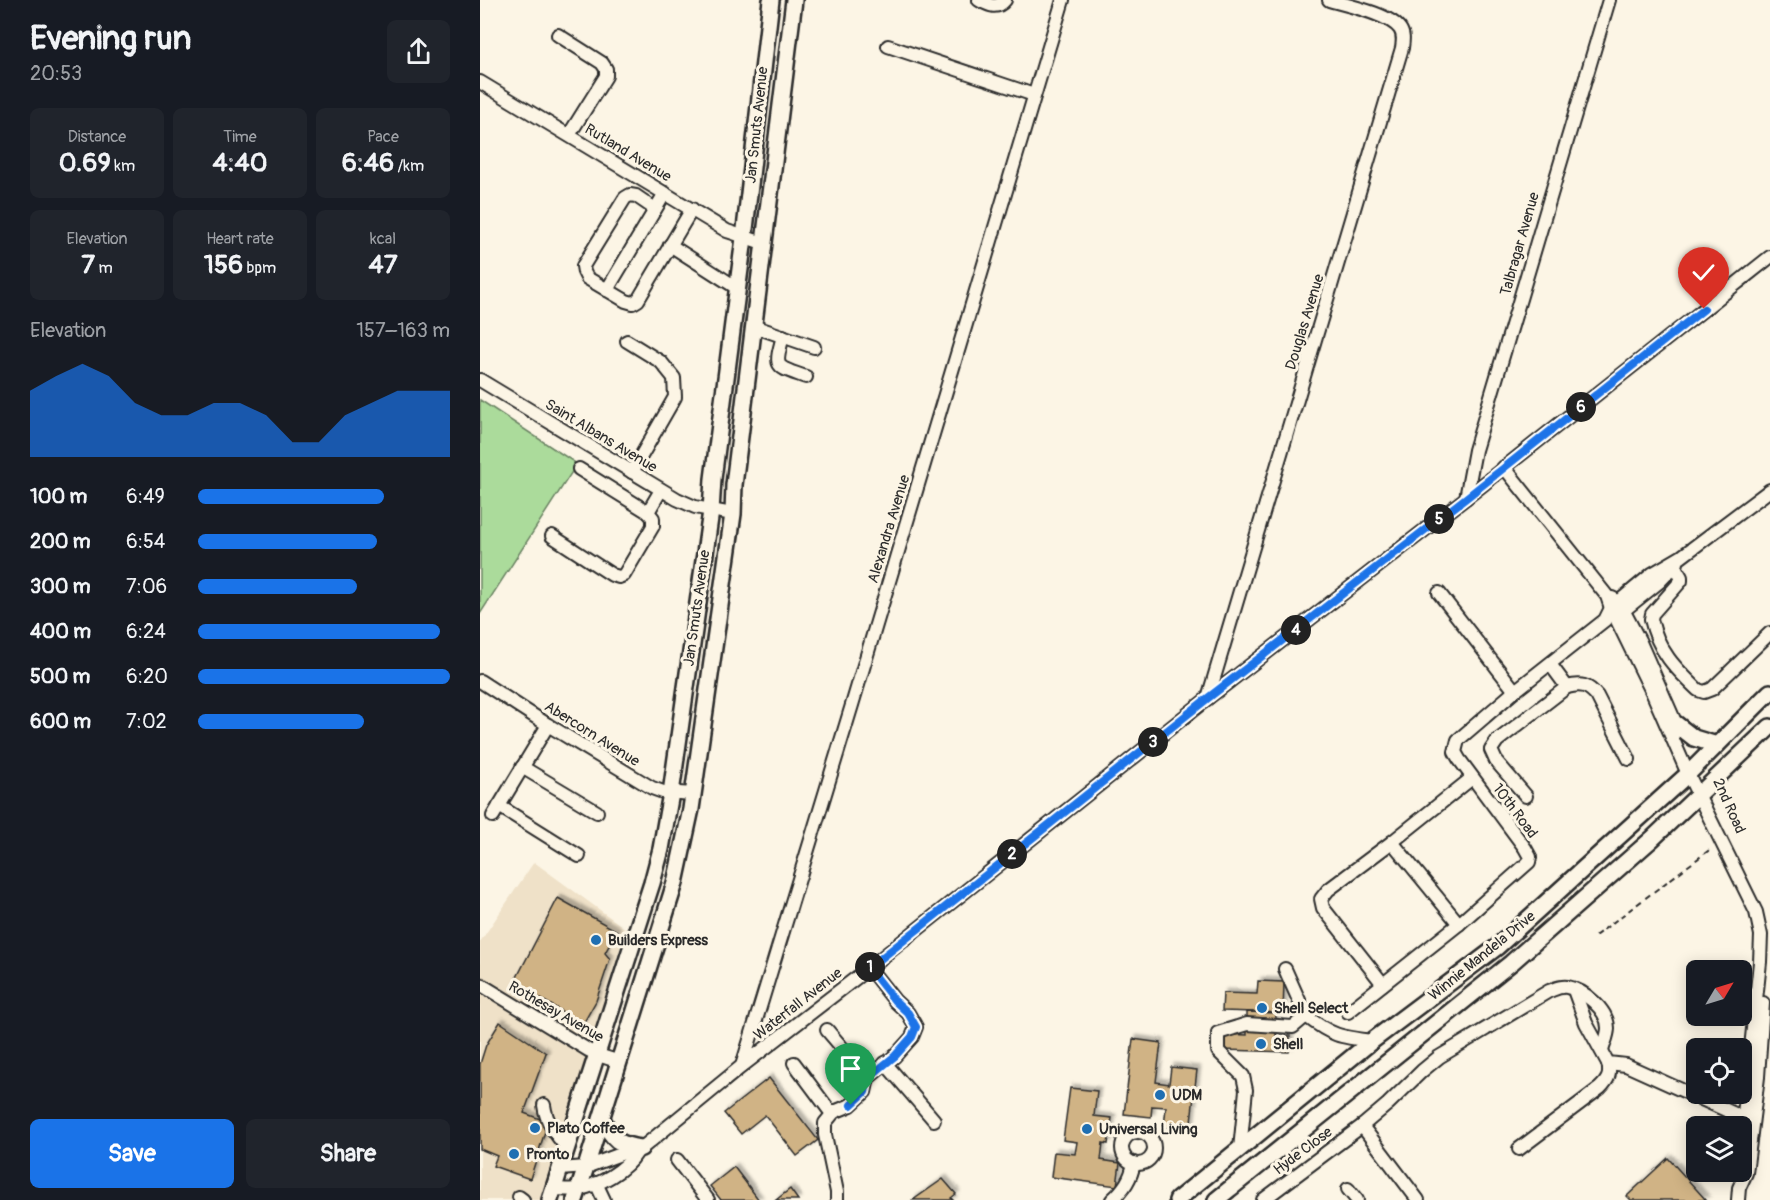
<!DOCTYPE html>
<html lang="en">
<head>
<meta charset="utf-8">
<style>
  :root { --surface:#171b24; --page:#20242c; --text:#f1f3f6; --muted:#9ea1a6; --accent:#1a73e8 }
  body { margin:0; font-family:Pangolin,sans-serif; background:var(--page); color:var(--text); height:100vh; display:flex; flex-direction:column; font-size:22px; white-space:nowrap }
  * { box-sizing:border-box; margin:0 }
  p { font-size:20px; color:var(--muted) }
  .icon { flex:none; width:33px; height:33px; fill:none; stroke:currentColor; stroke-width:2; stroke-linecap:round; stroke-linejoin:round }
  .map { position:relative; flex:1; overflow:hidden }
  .side { display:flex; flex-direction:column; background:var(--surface); width:480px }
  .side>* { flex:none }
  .needle { width:39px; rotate:52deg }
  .tools { position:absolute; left:1206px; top:960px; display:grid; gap:12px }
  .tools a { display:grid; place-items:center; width:66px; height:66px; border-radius:9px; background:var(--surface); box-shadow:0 3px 15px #0003; font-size:30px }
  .pin { position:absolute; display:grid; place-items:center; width:51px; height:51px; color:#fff; margin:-62px -26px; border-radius:50% 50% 50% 0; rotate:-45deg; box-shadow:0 0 6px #0007 }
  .pin .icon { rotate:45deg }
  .km { position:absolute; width:30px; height:30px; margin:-15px; border-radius:50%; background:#222; color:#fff; font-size:16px; line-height:30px; text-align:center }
  .round { display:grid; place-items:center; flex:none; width:63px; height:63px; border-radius:9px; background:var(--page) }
  .head { display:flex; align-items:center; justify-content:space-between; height:102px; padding:0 30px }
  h1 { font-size:33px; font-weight:800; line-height:45px }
  .stats { display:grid; grid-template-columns:repeat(3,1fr); gap:9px; height:102px; padding:6px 30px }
  .stats div { display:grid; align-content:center; border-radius:9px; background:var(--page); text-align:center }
  .stats b { font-size:26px; font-weight:800 }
  .stats small { font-size:16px; font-weight:400 }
  .stats p { font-size:16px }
  .chart { height:168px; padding:12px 30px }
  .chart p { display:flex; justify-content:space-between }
  .chart svg { width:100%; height:108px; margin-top:6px; fill:var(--accent); opacity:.7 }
  .primary-button { display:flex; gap:12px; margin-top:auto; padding:12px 30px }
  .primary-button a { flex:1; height:69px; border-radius:9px; background:var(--accent); color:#fff; font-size:24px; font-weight:800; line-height:69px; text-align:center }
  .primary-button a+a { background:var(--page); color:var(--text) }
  ul { padding:0 30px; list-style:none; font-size:20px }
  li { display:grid; grid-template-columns:96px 72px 1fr; align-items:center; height:45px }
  li i { height:15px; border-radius:8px; background:var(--accent) }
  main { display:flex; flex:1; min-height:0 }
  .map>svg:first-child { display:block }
  .built { fill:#efe1c8 }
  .green { fill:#abdb9b; stroke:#6b8363; stroke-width:1.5 }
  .building { fill:#d0b385; stroke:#2b2b2b; stroke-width:1.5; filter:url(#shadow) }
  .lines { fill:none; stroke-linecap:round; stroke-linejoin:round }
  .minor-casing { stroke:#2b2b2b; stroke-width:16 }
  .major-casing { stroke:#2b2b2b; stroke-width:20 }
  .path { stroke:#2b2b2b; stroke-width:2; stroke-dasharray:6 4.5; stroke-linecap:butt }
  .minor { stroke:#fcf5e5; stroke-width:12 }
  .major { stroke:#fcf5e5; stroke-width:15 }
  .route-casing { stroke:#fff; stroke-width:12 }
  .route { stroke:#1a73e8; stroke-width:8 }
  .poi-dot { fill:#1f6fb2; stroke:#fcf5e5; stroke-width:2 }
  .labels { text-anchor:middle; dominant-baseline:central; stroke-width:6; stroke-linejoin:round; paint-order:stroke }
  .street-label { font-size:15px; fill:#2b2b2b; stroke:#fcf5e5 }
  .poi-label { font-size:15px; font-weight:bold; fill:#2b2b2b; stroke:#fcf5e5; text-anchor:start }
</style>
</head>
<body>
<main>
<section class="side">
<div class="head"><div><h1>Evening run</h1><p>20:53</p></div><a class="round"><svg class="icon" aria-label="share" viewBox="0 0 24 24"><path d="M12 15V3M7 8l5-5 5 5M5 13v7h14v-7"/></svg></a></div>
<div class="stats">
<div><p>Distance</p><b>0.69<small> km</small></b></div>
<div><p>Time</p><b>4:40</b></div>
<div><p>Pace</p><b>6:46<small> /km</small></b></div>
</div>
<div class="stats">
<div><p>Elevation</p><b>7<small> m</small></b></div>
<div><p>Heart rate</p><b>156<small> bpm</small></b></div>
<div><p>kcal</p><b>47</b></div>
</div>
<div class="chart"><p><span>Elevation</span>157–163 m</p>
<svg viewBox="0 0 160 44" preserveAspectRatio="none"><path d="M0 44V17L10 11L20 6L30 11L40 22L50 27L60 27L70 22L80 22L90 27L100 38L110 38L120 27L130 22L140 17L150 17L160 17V44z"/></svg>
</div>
<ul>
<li><b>100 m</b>6:49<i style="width:74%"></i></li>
<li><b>200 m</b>6:54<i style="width:71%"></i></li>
<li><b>300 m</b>7:06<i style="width:63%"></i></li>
<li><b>400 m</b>6:24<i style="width:96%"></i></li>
<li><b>500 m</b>6:20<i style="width:100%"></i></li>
<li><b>600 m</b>7:02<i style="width:66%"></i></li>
</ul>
<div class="primary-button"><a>Save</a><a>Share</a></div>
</section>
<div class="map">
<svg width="1290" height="1200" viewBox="0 0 1290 1200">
  <defs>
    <filter id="shadow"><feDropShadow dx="3.5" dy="-3.5" stdDeviation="1.5" flood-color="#0004"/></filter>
  </defs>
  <rect width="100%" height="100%" fill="#fcf5e5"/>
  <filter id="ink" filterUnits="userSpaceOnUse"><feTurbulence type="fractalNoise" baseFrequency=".0167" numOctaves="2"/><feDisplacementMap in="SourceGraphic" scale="12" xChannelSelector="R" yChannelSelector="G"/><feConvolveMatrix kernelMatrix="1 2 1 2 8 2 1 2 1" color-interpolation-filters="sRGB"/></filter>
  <g filter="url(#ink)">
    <polygon class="built" points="54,862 146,929 107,1057 60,1200 0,1200 0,942"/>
    <polygon class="green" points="0,400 97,464 0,614"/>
    <g class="building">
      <polygon points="78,898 137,931 125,953 130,959 116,1001 103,1024 34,983"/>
      <polygon points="778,981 804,982 803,1013 742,1011 743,993 777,994"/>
      <polygon points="767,1012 796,1013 796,1036 810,1036 809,1052 742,1050 743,1034 767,1035"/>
      <polygon points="20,1022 66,1053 44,1113 68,1122 50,1179 13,1166 17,1156 0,1149 0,1064 6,1045"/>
      <polygon points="653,1039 681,1043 676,1082 689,1084 691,1067 717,1070 710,1130 684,1127 686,1107 672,1106 671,1117 644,1114"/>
      <polygon points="289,1078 338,1140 317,1156 285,1115 261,1134 244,1113"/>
      <polygon points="590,1088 617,1091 614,1116 632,1118 628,1144 623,1143 621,1160 640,1163 637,1186 571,1177 574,1152 595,1154 597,1142 583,1140"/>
      <polygon points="1188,1158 1226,1200 1151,1200 1147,1196"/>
      <polygon points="254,1167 279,1200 241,1200 230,1186"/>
      <polygon points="463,1179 476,1194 471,1198 473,1200 433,1200"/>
      <polygon points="310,1189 318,1200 296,1200"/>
    </g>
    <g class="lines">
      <g class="minor-casing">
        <g id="minor">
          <path d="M499 0C508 5 517 10 525 0"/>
          <polyline points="78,35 122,63 126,69 126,76 89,135"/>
          <polyline points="408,46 554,95"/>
          <polyline points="0,82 247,231 283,243"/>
          <polyline points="175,209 156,196 150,195 145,198 103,266 104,272 107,278 146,301 153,303 158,300 212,209"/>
          <polyline points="190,245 257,288"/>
          <polyline points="127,290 185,193"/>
          <polyline points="273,326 334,347"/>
          <path d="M303 336C294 369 295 366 326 377"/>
          <polyline points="147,341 181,362 194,378 195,397 152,472"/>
          <polyline points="0,380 197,499 215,507 253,514"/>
          <polyline points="1024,467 1127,596 1131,608 1173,694 1208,774 1276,912 1281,935 1280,962 1262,1133"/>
          <polyline points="99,469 168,512 181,490"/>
          <polyline points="986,498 995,450 1129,0"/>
          <polyline points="72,536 132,575 139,577 144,575 173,526 173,518 168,512"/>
          <path d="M1194 565 1201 577V581L1172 614 1171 619C1178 651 1195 668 1218 690L1224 692 1232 689 1290 633"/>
          <polyline points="959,593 1035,691"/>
          <polyline points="1132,598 1139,602 1159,640 1199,731"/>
          <polyline points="1138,615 1179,582 1197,563"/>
          <path d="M1070 664 1087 687C1101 683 1108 685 1117 696L1149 759"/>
          <polyline points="0,681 68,725 172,788 183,792 214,794"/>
          <path d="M728 698 922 48C923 41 924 35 920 29 910 14 866 5 849 0"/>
          <polyline points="42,767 117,812"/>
          <polyline points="1046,796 1016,761 1011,750 1017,741 1087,687"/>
          <polyline points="19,806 99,856"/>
          <polyline points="13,816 68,725"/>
          <polyline points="912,842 979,924"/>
          <polyline points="805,969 826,1016"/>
          <polyline points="0,984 108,1050 118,1055 140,1062"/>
          <polyline points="903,984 843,908 841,899 848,890 912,842 992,778"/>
          <polyline points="1094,990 1106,1023 1128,1063 1146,1065 1268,1120"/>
          <polyline points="868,1012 979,924 1049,862 1050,857 1045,848 979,759 975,752 978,740 1035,691 1125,620 1131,608 1172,574 1201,557 1290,490"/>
          <polyline points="347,1030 388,1078"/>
          <polyline points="314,1063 349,1110 354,1112 371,1105 385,1092 388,1078 415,1056 432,1037 436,1027 428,1013 415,1001 389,968"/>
          <polyline points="405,1063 454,1120"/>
          <polyline points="262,1066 372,705 583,0"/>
          <path d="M64 1105C66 1122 76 1135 87 1148"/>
          <polyline points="354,1112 345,1123 345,1135 357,1192 357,1200"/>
          <polyline points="882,1126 938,1200"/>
          <circle cx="658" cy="1148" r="16"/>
          <path d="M760 1149 766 1090 763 1076 738 1051V1033L767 1024 813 1027 826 1016C852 1036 860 1037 892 1041"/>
          <path d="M1039 1149 1120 1088C1128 1080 1131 1075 1128 1063"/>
          <polyline points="197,1160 228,1200"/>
          <polyline points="80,1169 106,1167 149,1151 157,1152"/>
          <polyline points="116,1183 124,1200"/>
          <path d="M74 1189C81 1189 90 1190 98 1189 119 1186 146 1170 157 1152L262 1066 389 968 728 698 986 498 1290 257"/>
          <polyline points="868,1189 877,1200"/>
          <polyline points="39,1197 43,1200"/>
          <path d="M632 1200C644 1189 651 1179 654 1163"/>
          <path d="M783 1200 882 1126 908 1104 942 1071 959 1057 1069 991C1075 989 1080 986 1087 987 1104 990 1128 1010 1128 1028 1128 1036 1124 1043 1122 1051"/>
          <polyline points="1258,1200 1259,1188 1266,1173 1278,1077 1283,1003"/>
        </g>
      </g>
      <g class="major-casing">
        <g id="major">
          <polyline points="1196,724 1214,738 1237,745"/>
          <path d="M122 1119C133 1140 138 1145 161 1148"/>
          <polyline points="70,1200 172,883 181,849 191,793 231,511 233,479 264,238 291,0"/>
          <polyline points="95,1200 106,1167 195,883 211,809 253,514 254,485 314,0"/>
          <polyline points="697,1200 892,1041 1017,947 1208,774 1290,692"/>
          <polyline points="736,1200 1031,963 1172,839 1290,727"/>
        </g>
      </g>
      <polyline class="path" points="1115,936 1232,848"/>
      <use href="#minor" class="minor"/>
      <use href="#major" class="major"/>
    </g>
  </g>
  <g class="lines" filter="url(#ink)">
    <g class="route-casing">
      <polyline id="route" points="371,1105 385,1092 388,1078 415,1056 432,1037 436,1027 428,1013 415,1001 389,968 728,698 986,498 1224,309"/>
    </g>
    <use href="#route" class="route"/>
  </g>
  <g class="poi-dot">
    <circle cx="116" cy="940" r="6"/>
    <circle cx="782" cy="1008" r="6"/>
    <circle cx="781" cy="1044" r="6"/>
    <circle cx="680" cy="1095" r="6"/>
    <circle cx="55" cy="1128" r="6"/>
    <circle cx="607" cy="1129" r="6"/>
    <circle cx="34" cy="1154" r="6"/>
  </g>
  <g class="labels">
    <g class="street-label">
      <text transform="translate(277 125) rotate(-84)">Jan Smuts Avenue</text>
      <text transform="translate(148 153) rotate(31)">Rutland Avenue</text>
      <text transform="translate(1040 244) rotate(-74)">Talbragar Avenue</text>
      <text transform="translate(825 322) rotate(-73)">Douglas Avenue</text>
      <text transform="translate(121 436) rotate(31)">Saint Albans Avenue</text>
      <text transform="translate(409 529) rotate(-73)">Alexandra Avenue</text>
      <text transform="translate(217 608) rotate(-82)">Jan Smuts Avenue</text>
      <text transform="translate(112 734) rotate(32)">Abercorn Avenue</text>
      <text transform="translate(1249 806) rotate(66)">2nd Road</text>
      <text transform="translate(1035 811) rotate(53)">10th Road</text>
      <text transform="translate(1002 956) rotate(-39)">Winnie Mandela Drive</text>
      <text transform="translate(318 1004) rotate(-38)">Waterfall Avenue</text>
      <text transform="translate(76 1012) rotate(30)">Rothesay Avenue</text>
      <text transform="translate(823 1151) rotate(-37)">Hyde Close</text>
    </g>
    <g class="poi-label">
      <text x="128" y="940">Builders Express</text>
      <text x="794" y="1008">Shell Select</text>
      <text x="793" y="1044">Shell</text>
      <text x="692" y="1095">UDM</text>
      <text x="67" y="1128">Plato Coffee</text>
      <text x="619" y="1129">Universal Living</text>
      <text x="46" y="1154">Pronto</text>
    </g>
  </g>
</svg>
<div class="tools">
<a><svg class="needle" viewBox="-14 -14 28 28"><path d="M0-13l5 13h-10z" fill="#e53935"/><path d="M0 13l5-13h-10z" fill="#9ea1a6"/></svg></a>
<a><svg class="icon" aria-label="locate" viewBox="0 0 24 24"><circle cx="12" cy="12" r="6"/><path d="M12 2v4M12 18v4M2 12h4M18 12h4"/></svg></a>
<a><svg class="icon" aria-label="layers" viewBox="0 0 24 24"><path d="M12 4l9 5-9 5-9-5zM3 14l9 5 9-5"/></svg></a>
</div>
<div class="pin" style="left:371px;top:1105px;background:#1e9e55"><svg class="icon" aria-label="arrive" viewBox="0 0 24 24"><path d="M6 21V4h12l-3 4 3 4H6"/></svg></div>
<div class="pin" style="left:1224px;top:309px;background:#d93025"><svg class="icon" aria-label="check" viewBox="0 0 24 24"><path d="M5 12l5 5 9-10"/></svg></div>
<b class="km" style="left:390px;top:967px">1</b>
<b class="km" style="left:532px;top:854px">2</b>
<b class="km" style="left:673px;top:742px">3</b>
<b class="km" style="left:816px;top:630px">4</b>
<b class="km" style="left:959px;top:519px">5</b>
<b class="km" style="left:1101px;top:407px">6</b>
</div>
</main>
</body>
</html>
